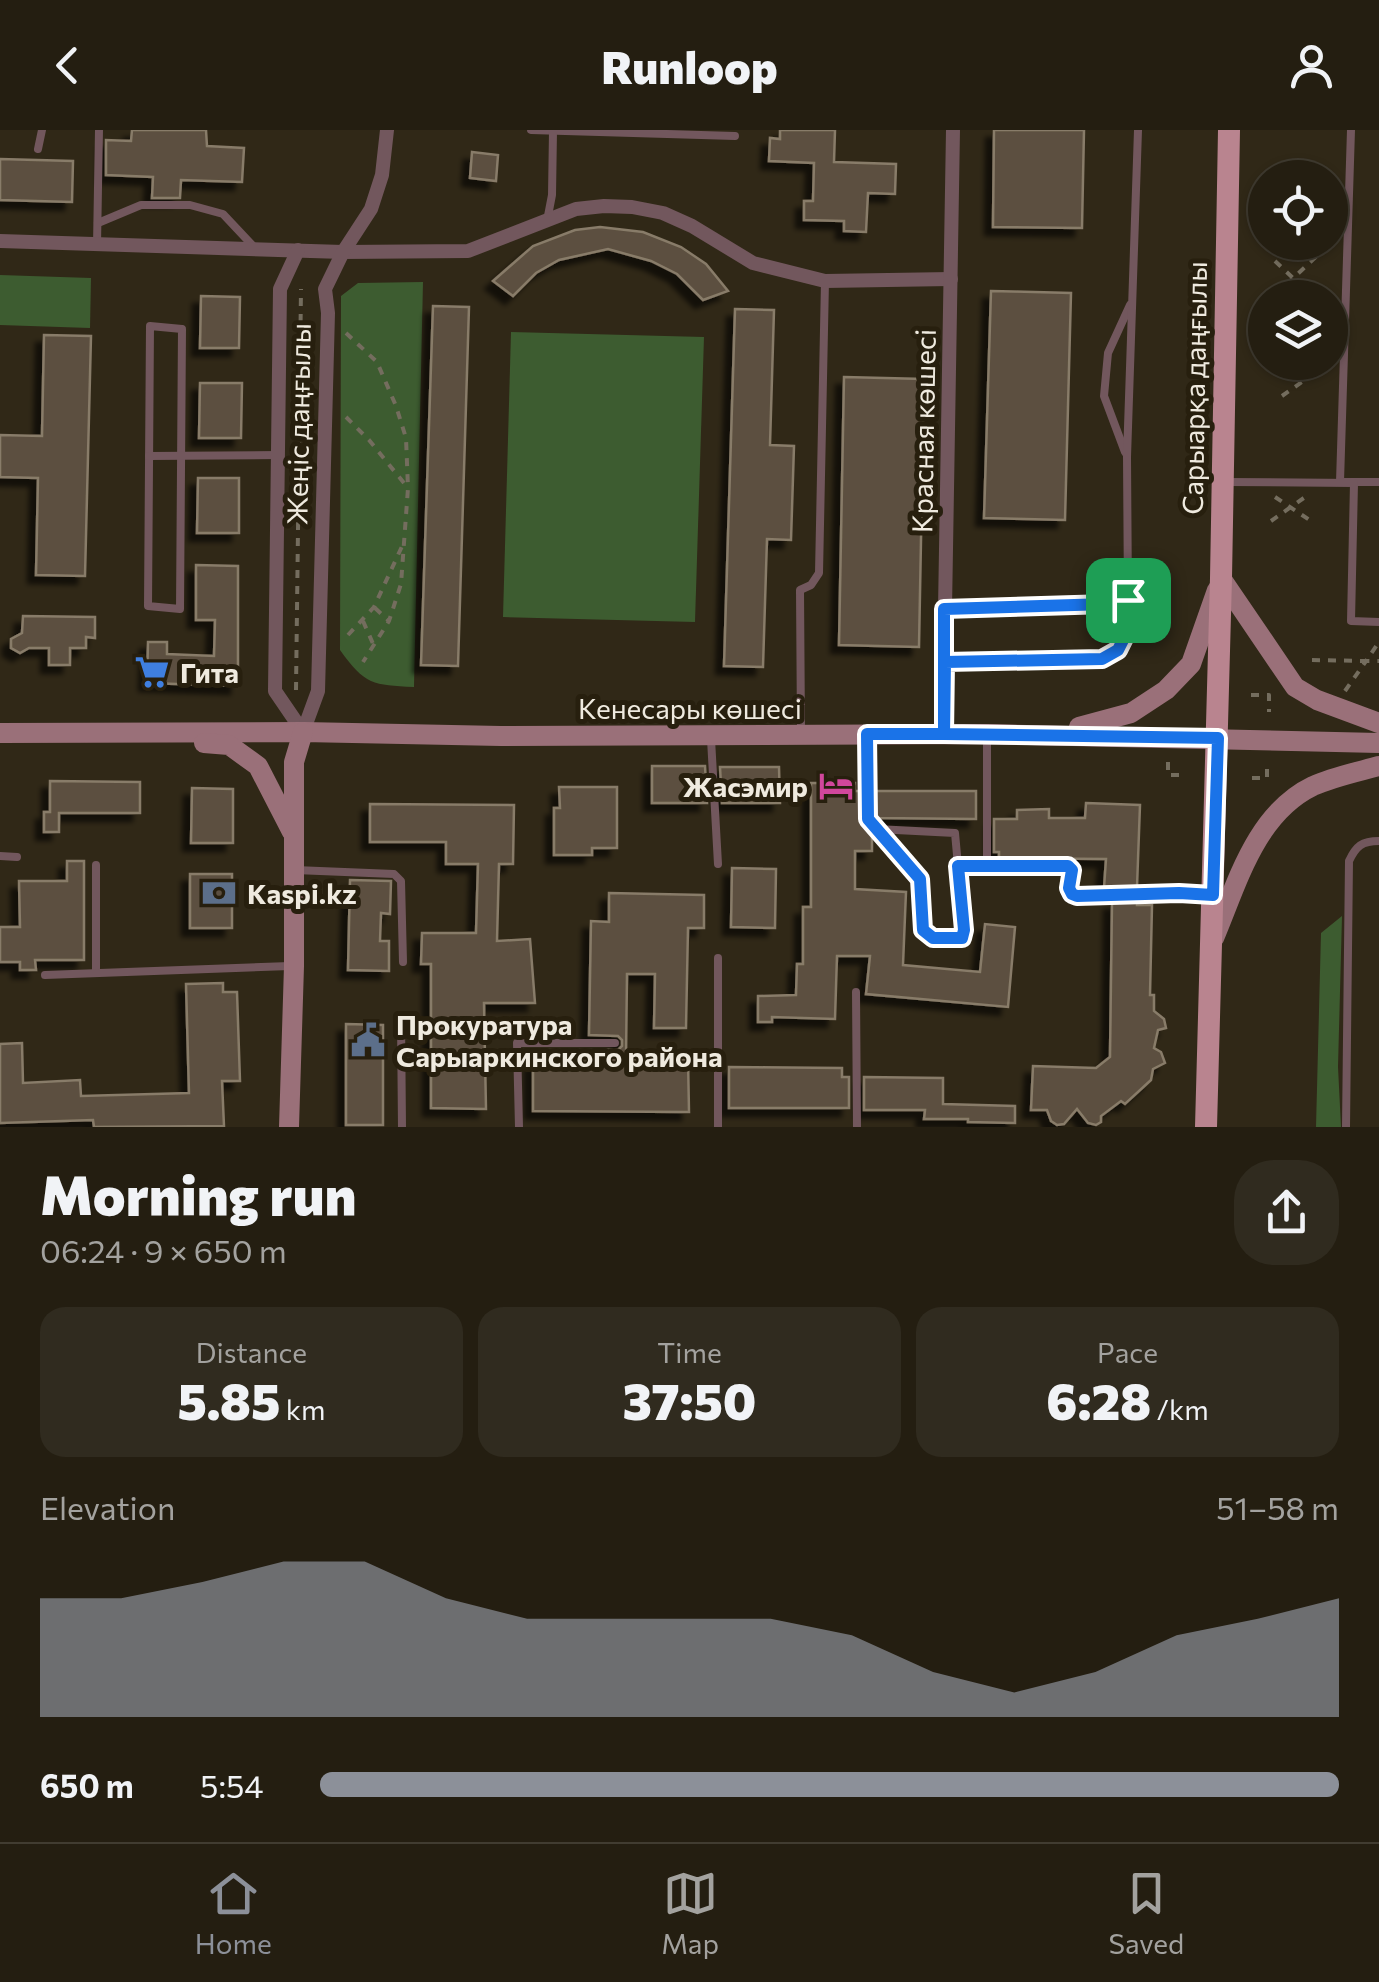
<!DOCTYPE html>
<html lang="en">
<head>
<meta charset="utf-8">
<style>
  :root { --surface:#241e11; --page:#302b1f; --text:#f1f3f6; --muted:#a3a29f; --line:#413c31; --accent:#8c9099 }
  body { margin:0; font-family:Commissioner,sans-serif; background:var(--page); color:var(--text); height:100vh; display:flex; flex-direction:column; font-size:38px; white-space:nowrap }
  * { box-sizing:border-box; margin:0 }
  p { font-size:32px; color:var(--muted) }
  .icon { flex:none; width:55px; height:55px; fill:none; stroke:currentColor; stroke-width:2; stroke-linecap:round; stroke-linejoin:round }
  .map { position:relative; height:997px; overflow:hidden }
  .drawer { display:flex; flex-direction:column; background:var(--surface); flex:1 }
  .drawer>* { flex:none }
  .tools { position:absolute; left:1248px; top:30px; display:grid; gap:20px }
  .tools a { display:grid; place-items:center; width:100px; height:100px; border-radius:50%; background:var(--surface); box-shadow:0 2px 8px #0004,0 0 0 2px var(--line); font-size:50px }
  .pin { position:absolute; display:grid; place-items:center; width:85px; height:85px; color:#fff; margin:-42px; border-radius:20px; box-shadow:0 5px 15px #0006 }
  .round { display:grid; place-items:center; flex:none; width:105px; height:105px; border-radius:40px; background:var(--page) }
  .overview { display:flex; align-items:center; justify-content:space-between; height:170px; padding:0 40px }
  h1 { font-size:55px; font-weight:800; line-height:75px }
  .stats { display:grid; grid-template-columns:repeat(3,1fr); gap:15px; height:170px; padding:10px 40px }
  .stats div { display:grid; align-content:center; border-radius:25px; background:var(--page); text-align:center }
  .stats b { font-size:50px; font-weight:800 }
  .stats small { font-size:28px; font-weight:400 }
  .stats p { font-size:28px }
  .chart { height:280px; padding:20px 40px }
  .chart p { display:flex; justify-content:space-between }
  .chart svg { width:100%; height:180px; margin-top:10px; fill:var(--accent); opacity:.7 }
  ul { padding:0 40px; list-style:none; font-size:32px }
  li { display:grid; grid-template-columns:160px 120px 1fr; align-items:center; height:75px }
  li i { height:25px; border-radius:12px; background:var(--accent) }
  header { display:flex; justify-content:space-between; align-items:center; height:130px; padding:0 40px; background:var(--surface); font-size:45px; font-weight:800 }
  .tab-bar { display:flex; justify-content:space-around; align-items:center; height:140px; border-top:2px solid var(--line); background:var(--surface); font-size:28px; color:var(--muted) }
  .tab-bar a { display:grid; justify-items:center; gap:5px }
  .tab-bar .on { color:var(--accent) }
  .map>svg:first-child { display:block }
  .green { fill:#3d5c30 }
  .building { fill:#5c503f; stroke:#887b69; stroke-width:2.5; filter:url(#shadow) }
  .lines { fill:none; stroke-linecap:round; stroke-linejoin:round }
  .path { stroke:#746d5e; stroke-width:4; stroke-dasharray:8 8; stroke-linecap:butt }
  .lane { stroke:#72575d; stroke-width:8 }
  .street { stroke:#72575d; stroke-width:14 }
  .secondary { stroke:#9a7079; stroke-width:20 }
  .primary { stroke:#b9848f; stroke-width:22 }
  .route-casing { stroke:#fff; stroke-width:20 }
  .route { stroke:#1a73e8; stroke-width:12 }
  .labels { text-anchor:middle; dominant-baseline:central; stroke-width:10; stroke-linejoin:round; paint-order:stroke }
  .street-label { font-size:28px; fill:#efeadf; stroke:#271f0e }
  .poi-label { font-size:28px; font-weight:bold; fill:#efeadf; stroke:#271f0e; text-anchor:start }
</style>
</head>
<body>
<header><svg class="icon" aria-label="back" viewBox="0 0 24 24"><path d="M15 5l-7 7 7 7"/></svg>Runloop<svg class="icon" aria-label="person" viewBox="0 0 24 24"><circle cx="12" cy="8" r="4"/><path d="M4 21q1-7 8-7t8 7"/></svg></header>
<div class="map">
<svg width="1379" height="997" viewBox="0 0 1379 997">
  <defs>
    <filter id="shadow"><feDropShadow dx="-8" dy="8" stdDeviation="2.5" flood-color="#0009"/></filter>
  </defs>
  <rect width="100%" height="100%" fill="#302817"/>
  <g class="green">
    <polygon points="0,145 91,148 90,198 0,195"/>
    <path d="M423 152 414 557C373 555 365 555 340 520L341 166 358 153Z"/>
    <polygon points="511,202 704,207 695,492 503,487"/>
    <polygon points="1342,786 1338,937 1341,997 1316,997 1321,803"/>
  </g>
  <g class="building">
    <polygon points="132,0 206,0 207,16 244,18 242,52 181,50 180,68 152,68 153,47 106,45 106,10 131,11"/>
    <polygon points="780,0 835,0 834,32 896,34 895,64 868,63 866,102 844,101 844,91 804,90 804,71 813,71 814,33 769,31 770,8 780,9"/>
    <polygon points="994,0 1084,0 1082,98 993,97"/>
    <polygon points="472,22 498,25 496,51 470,48"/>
    <polygon points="0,29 73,31 72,72 0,70"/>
    <polygon points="600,97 643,102 681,117 706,134 728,161 703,170 677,144 651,131 608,119 559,130 536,143 513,166 493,151 533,116 575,100"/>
    <polygon points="991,161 1071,163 1065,390 984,388"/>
    <polygon points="201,166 240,167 239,218 200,218"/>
    <polygon points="433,176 469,177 458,536 421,535"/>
    <polygon points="735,179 774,180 770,315 794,316 791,410 767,409 763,537 724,536"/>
    <polygon points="44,205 91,206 85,446 36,445 38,348 0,347 0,305 42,306"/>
    <polygon points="844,247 924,249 919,517 839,515"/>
    <polygon points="200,253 242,253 241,308 199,308"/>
    <polygon points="198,348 239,348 239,403 197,403"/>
    <polygon points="196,435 238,436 238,556 147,553 148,512 167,512 167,524 214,526 215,490 196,490"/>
    <polygon points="23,486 95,487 95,508 86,507 86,518 70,518 70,535 49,535 49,518 29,518 20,523 11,518 11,509 22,503"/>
    <polygon points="652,636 705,636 707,673 652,673"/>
    <polygon points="720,637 779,637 780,673 722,673"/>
    <polygon points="50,651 140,652 140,683 59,683 59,702 44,702 44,682 50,682"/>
    <polygon points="811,653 855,653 855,661 860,661 861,690 872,705 872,721 855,721 855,759 906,762 903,835 980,842 985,794 1015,797 1008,877 866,864 870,826 837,826 835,889 772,887 772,892 758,892 758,866 796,865 797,834 803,834 803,777 811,777"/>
    <polygon points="559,657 617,657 617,718 592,718 592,725 554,725 554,678 560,678"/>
    <polygon points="192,658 233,659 233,713 191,713"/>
    <polygon points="875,661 976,661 976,689 877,688"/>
    <polygon points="1086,673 1140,675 1137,757 1104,758 1106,729 999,728 999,722 994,722 994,689 1017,689 1017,680 1049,679 1049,688 1085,688"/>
    <polygon points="370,674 514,675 513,734 499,734 497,811 530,809 535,873 484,873 486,979 431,978 431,834 421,834 422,803 476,803 478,734 446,734 446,712 370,712"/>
    <polygon points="67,731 84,731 84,830 35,830 36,840 20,840 20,832 0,832 0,797 20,797 19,751 67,751"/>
    <polygon points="732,738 776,739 775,798 731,797"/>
    <rect x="190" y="744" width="42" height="54"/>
    <polygon points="350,750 391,751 390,784 381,783 380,811 389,811 389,841 348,840"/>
    <polygon points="609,763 704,765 704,798 688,798 686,898 654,898 655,844 627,844 626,929 688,928 689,982 533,981 533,932 605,932 605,920 618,920 622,916 622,910 618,906 589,905 591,791 609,792"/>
    <polygon points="1112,772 1137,772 1137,775 1152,775 1150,865 1154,865 1154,881 1164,889 1166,898 1158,900 1154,918 1161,922 1165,933 1153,939 1151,950 1125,974 1121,971 1101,986 1101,992 1096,995 1088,993 1077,979 1064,994 1057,995 1051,991 1047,980 1031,980 1033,936 1096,938 1110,927"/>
    <polygon points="223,853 223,862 237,862 240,951 222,951 224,996 94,997 93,990 0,993 0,914 22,913 23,953 80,950 81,966 189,963 186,854"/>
    <polygon points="346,894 383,895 383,995 346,995"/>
    <polygon points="729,937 842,938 842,947 849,947 849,978 729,978"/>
    <polygon points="864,947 943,948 943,974 1015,976 1015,993 968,992 968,989 924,989 925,980 864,980"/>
  </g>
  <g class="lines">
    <g class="path">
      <polyline points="1275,131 1314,168"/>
      <polyline points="1275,165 1318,125"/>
      <polyline points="346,203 377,232 396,276 406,308 408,358 401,454 389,491 363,532"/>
      <polyline points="1282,266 1316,242"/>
      <polyline points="346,287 369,310 408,358"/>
      <polyline points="1275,367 1314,393"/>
      <polyline points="1271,391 1308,365"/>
      <polyline points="375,478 389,491"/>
      <polyline points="363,491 374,516"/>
      <polyline points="348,505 374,477 404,412"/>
      <polyline points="1312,530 1366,531 1379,512"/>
      <polyline points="296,560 301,159"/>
      <polyline points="1345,561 1366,531 1379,531"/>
      <polyline points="1251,565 1269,565 1269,582"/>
      <polyline points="1168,632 1168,645 1183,645"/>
      <polyline points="1252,648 1267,648 1267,636"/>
    </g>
    <g class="lane">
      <polyline points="531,0 735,6"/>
      <polyline points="1351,0 1340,352 1379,352"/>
      <polyline points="38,19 42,0"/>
      <polyline points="547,91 552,65 553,1"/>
      <polyline points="98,93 141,75 190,75 223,84 254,117"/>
      <polyline points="97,115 99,0"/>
      <polygon points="150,196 182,199 180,479 148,476"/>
      <polyline points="1125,322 1104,266 1108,223 1130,175"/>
      <polyline points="149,326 279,325"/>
      <polyline points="1226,352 1354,353 1351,491 1379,492"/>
      <polyline points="945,479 1108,474 1128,470 1127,327 1138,0"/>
      <polyline points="945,532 1102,529 1118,520 1127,502 1128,470"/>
      <polyline points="801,602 800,460 811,455 819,443 825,151"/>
      <polyline points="711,609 718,734"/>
      <polyline points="867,609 868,689 876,699 955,703 958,736 987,736 987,608"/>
      <polyline points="876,699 920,749 923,801 933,808 962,808 964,801 958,736"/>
      <polyline points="0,726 17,727"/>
      <polyline points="987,736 1069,736 1072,741 1069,758 1072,764 1077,766 1179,763 1208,765"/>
      <polyline points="295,740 394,744 401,751 403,832"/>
      <polyline points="718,828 718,997"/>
      <polyline points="96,843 96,735"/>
      <polyline points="45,845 290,836"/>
      <polyline points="856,862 857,997"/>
      <polyline points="401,889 402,997"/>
      <polyline points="519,997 517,913 615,913"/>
      <path d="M1346 997 1349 731C1356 716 1362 711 1379 711"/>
    </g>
    <g class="street">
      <polyline points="0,111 343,122 468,121 576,79 604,76 632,77 663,83 692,96 753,133 825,151 951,149"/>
      <polyline points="298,120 280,159 275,561 303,602"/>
      <polyline points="303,602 318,561 328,183 325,159 343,122 371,79 382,45 387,0"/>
      <polyline points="945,604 945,479 953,0"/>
    </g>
    <g class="secondary">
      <polyline points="1221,448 1295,557 1317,570 1379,593"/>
      <polyline points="1079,597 1131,583 1166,560 1191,534 1217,460"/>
      <polyline points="0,603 303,602 501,606 987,604 1379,613"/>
      <polyline points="204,613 229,615 258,636 292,702"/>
      <path d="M1214 808C1237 754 1255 684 1313 656 1333 647 1357 642 1379 636"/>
      <polyline points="289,997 294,836 294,632 303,602"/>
    </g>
    <polyline class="primary" points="1206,997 1221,448 1229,0"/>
  </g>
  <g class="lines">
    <g class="route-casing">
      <polyline id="route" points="1128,470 1127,502 1118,520 1102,529 945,532 944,604 867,604 868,689 920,749 923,800 933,808 962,808 964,800 958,736 1068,736 1072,740 1069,758 1072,764 1077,766 1179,763 1213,765 1218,608 944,604 944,479 1108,474 1128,470"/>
    </g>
    <use href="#route" class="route"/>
  </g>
  <defs>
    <g id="supermarket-bare" transform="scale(2.7)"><path d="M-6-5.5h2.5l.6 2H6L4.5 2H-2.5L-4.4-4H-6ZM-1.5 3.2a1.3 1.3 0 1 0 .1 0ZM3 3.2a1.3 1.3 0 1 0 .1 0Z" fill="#3f7fe0" stroke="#271f0e" stroke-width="2.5" paint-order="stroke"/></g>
    <g id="hotel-bare" transform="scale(2.7)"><path d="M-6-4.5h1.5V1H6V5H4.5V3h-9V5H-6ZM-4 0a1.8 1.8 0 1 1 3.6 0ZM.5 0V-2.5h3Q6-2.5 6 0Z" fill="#d1479c" stroke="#271f0e" stroke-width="2.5" paint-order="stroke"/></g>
    <g id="bank-bare" transform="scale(2.7)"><path d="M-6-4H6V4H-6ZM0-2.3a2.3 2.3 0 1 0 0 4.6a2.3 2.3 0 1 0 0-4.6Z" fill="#5c6f8a" stroke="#271f0e" stroke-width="2.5" paint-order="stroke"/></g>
    <g id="civic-bare" transform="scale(2.7)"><path d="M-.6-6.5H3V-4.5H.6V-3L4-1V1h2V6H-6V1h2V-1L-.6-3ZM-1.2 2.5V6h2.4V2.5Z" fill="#5c6f8a" stroke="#271f0e" stroke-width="2.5" paint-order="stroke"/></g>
  </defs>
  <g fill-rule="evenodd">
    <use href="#supermarket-bare" x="152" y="542"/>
    <use href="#hotel-bare" x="836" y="656"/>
    <use href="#bank-bare" x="219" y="763"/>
    <use href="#civic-bare" x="368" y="910"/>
  </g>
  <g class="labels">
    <g class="street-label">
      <text transform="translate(1194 258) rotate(-89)">Сарыарқа даңғылы</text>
      <text transform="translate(298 294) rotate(-89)">Жеңіс даңғылы</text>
      <text transform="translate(923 301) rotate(-89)">Красная көшесі</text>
      <text x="690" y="578">Кенесары көшесі</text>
    </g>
    <g class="poi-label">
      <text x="180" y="542">Гита</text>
      <text x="808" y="656" text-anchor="end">Жасэмир</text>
      <text x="247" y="763">Kaspi.kz</text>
      <text x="396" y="894">Прокуратура<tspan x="396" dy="32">Сарыаркинского района</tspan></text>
    </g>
  </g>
</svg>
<div class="tools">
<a><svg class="icon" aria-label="locate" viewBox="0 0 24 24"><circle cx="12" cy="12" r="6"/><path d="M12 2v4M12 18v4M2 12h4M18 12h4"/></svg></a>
<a><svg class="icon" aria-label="layers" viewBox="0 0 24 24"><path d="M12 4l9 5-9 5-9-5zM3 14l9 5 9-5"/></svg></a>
</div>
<div class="pin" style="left:1128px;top:470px;background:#1e9e55"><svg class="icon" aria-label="arrive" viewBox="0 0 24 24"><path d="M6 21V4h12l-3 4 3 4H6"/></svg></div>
</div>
<section class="drawer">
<div class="overview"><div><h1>Morning run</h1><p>06:24 · 9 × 650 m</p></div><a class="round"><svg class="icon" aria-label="share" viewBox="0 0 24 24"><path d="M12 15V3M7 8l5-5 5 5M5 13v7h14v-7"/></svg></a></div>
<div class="stats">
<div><p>Distance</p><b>5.85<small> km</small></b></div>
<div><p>Time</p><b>37:50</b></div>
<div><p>Pace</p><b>6:28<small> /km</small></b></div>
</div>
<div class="chart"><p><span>Elevation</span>51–58 m</p>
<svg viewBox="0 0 160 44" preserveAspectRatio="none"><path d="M0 44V15L10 15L20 11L30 6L40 6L50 15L60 20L70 20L80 20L90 20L100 24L110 33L120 38L130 33L140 24L150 20L160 15V44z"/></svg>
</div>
<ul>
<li><b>650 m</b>5:54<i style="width:100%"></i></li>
</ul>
</section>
<nav class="tab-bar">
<a class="on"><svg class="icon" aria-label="home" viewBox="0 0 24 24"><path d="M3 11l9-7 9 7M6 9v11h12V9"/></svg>Home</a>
<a><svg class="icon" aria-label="map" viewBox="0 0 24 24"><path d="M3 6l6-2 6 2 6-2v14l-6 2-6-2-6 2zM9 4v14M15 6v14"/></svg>Map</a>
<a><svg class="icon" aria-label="saved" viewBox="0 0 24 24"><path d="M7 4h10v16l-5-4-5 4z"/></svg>Saved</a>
</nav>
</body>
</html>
